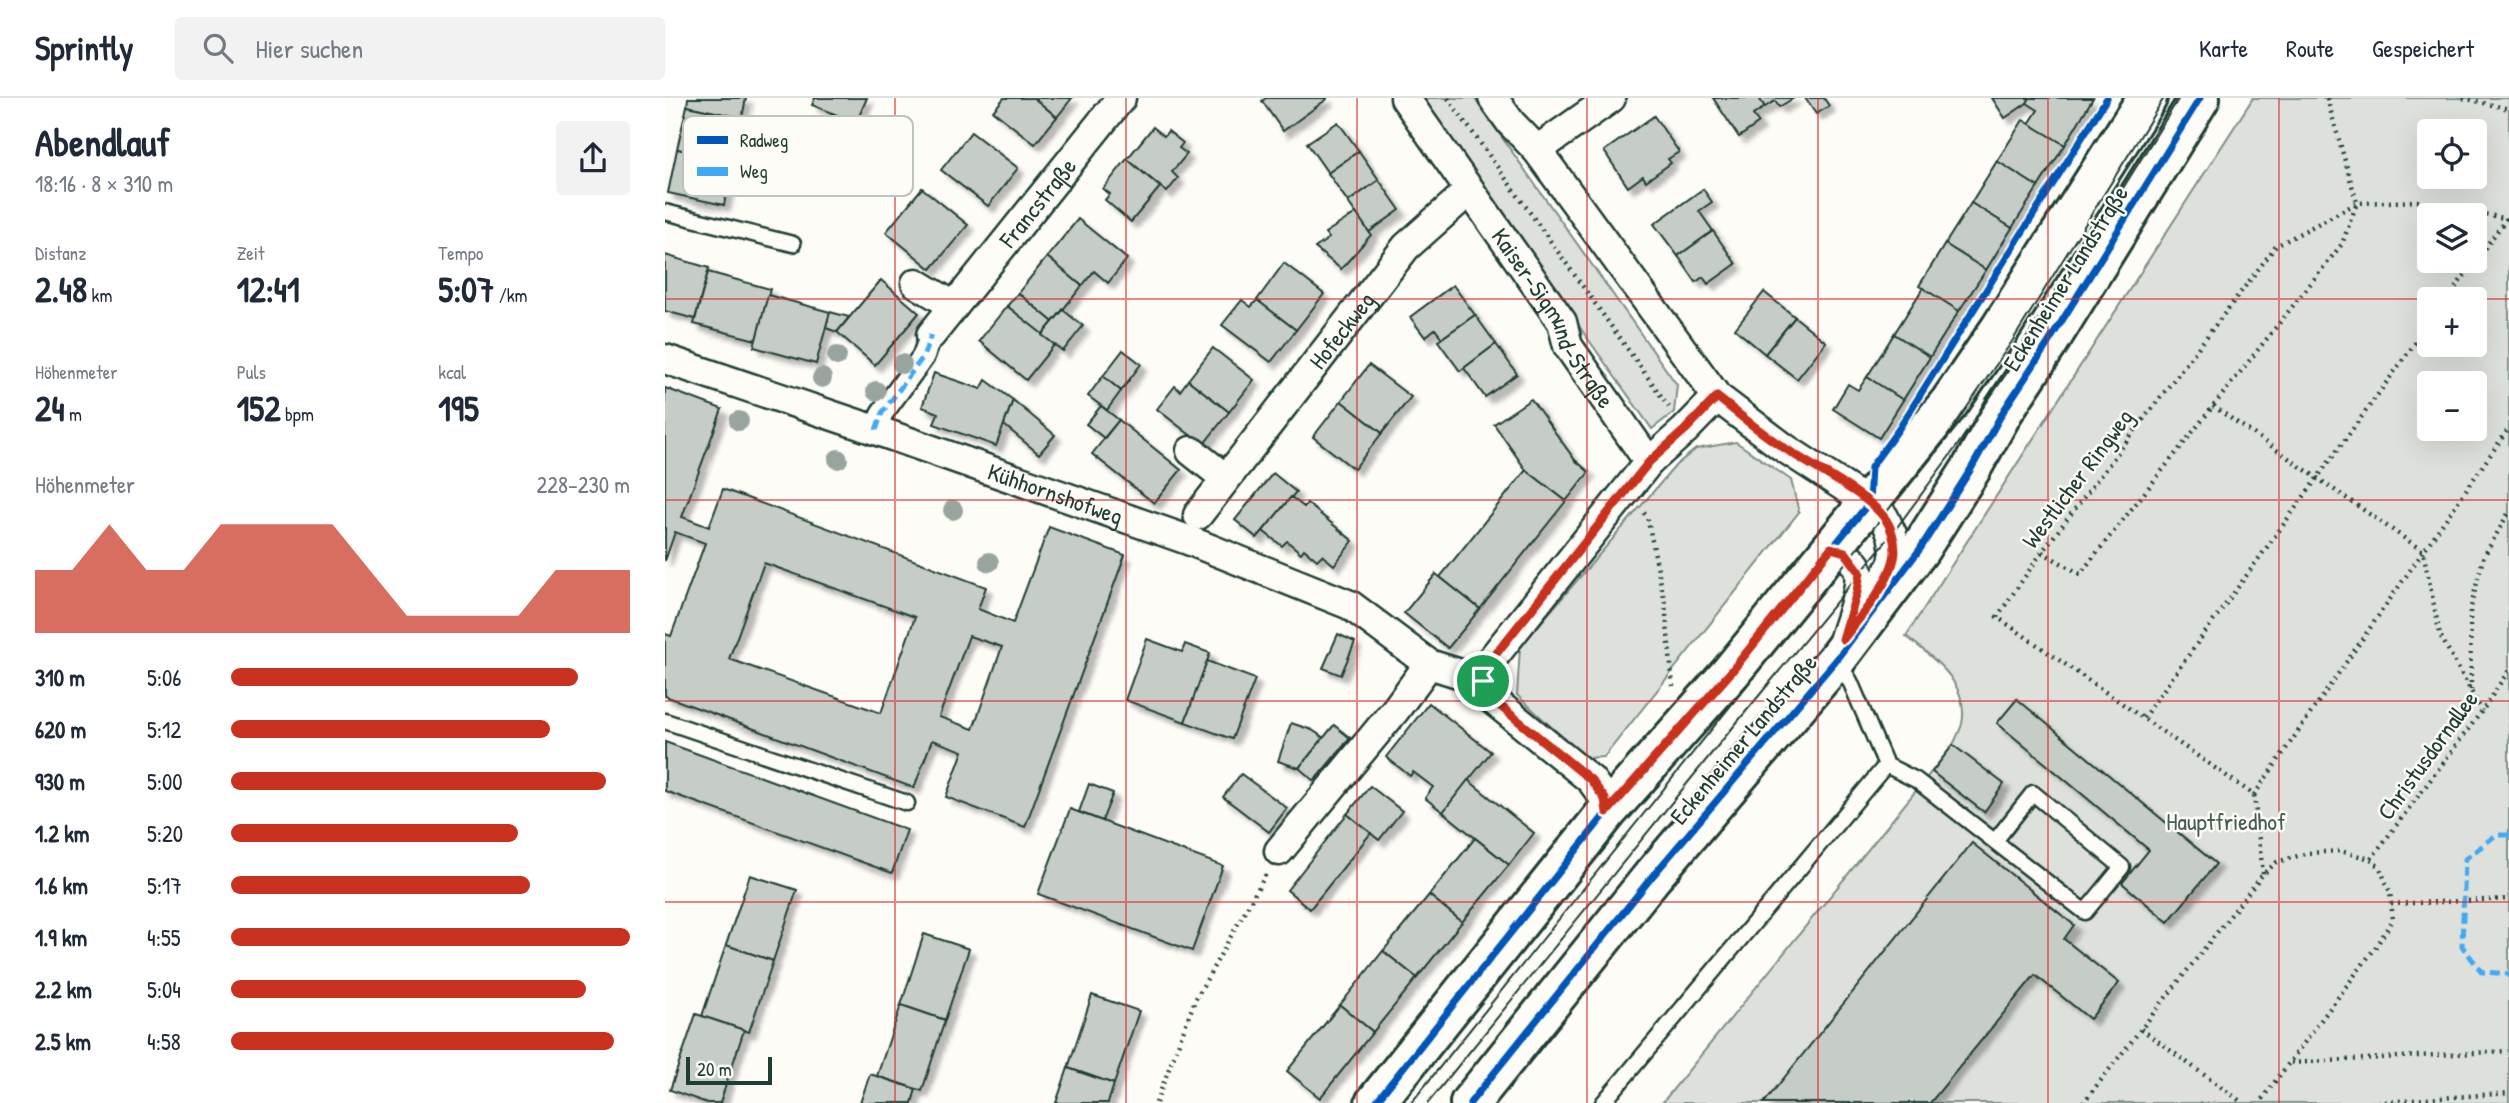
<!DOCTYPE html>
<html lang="de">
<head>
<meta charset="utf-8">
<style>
  :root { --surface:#fff; --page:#f2f2f3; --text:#1f2937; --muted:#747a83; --line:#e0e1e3; --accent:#c8321e }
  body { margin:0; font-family:"Patrick Hand",sans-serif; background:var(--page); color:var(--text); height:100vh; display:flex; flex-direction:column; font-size:26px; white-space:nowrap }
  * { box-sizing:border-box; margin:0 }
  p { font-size:23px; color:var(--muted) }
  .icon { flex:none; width:38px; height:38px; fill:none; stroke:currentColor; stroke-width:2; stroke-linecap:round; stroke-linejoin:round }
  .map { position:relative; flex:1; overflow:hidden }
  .details { display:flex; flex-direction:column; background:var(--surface); width:665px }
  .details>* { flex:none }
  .fabs { position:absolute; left:1752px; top:21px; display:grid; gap:14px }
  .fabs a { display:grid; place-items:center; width:70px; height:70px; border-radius:7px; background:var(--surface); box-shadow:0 7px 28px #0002; font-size:35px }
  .scale { position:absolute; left:21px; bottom:18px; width:86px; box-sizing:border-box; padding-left:7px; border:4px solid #1f3d34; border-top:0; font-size:19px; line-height:24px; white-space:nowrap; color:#1f3d34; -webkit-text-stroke:5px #fdfcf7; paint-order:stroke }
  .pin { position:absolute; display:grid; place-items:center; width:60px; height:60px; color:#fff; margin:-30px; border:4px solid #fff; border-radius:50%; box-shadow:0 2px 7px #0007 }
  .round { display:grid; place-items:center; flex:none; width:74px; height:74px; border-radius:7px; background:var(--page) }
  .head { display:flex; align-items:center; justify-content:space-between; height:119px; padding:0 35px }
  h1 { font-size:38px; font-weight:700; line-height:52px }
  .metrics { display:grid; grid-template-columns:repeat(3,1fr); gap:10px; height:119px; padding:7px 35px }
  .metrics div { display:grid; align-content:center }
  .metrics b { font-size:35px; font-weight:700 }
  .metrics small { font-size:19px; font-weight:400 }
  .metrics p { font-size:19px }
  .chart { height:196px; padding:14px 35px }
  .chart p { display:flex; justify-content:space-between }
  .chart svg { width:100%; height:126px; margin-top:7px; fill:var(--accent); opacity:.7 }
  ul { padding:0 35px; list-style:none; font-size:23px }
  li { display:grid; grid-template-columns:112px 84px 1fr; align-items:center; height:52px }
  li i { height:18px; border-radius:9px; background:var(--accent) }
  header { display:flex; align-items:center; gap:42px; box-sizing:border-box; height:98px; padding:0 35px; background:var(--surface); border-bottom:2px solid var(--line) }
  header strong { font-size:33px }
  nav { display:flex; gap:38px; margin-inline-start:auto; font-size:24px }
  .search { width:490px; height:63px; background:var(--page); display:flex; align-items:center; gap:18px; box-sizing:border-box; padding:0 24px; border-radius:7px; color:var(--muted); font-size:26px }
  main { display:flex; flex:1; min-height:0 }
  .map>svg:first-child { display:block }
  .green { fill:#dde0db; stroke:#7e8e88; stroke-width:2; fill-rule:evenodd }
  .building { fill:#c6cdc7; stroke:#1f3d34; stroke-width:2; fill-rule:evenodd; filter:url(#shadow) }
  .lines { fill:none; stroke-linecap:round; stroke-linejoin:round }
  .service-casing { stroke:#1f3d34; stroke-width:19 }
  .pedestrian-casing { stroke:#1f3d34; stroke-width:26 }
  .minor-casing { stroke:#1f3d34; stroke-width:33 }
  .primary-casing { stroke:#1f3d34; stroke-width:44 }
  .path { stroke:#1f3d34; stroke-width:4.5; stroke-dasharray:2 5; stroke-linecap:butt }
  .service { stroke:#fdfcf7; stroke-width:14 }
  .pedestrian { stroke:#fdfcf7; stroke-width:21 }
  .minor { stroke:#fdfcf7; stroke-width:28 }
  .primary { stroke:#fdfcf7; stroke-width:38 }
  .tram { stroke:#1f3d34; stroke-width:2 }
  .quiet { stroke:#3fa9f5; stroke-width:5; stroke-dasharray:10 5; stroke-linecap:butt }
  .cycleway-casing { stroke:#fdfcf7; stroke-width:11 }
  .cycleway { stroke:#0057b8; stroke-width:7 }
  .tree { fill:#98a59e }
  .route-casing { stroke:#fff; stroke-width:14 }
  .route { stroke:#c8321e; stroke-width:9 }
  .grid { fill:none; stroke:#d62828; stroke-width:2; stroke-opacity:0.55 }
  .labels { text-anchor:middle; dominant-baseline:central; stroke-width:5; stroke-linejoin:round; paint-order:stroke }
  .street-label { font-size:24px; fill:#1f3d34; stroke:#fdfcf7 }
  .park-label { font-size:24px; fill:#455e55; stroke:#fdfcf7 }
  .key { fill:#fdfcf7; stroke:#bac3bc; stroke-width:2 }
  .key-label { font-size:19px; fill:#1f3d34 }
</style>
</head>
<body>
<header>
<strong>Sprintly</strong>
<div class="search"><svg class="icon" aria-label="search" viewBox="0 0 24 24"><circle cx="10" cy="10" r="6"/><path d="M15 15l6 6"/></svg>Hier suchen</div>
<nav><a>Karte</a><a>Route</a><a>Gespeichert</a></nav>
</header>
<main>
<section class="details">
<div class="head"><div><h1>Abendlauf</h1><p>18:16 · 8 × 310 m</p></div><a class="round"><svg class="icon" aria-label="share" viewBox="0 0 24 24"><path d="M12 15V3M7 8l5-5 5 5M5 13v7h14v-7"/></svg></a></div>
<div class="metrics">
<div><p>Distanz</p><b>2.48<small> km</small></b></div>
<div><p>Zeit</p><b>12:41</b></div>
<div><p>Tempo</p><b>5:07<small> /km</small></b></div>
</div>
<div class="metrics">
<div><p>Höhenmeter</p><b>24<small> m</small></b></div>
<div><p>Puls</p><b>152<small> bpm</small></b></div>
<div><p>kcal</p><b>195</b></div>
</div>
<div class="chart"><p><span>Höhenmeter</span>228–230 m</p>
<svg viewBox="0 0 160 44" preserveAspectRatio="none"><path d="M0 44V22L10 22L20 6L30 22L40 22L50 6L60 6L70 6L80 6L90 22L100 38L110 38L120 38L130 38L140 22L150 22L160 22V44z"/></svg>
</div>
<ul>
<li><b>310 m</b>5:06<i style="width:87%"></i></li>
<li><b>620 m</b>5:12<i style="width:80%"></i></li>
<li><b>930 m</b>5:00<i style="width:94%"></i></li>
<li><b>1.2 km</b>5:20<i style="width:72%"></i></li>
<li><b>1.6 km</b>5:17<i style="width:75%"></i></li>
<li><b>1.9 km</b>4:55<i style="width:100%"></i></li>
<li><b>2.2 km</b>5:04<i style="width:89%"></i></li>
<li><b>2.5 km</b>4:58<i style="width:96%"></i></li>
</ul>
</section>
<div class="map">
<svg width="1844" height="1005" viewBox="0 0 1844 1005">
  <defs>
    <filter id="shadow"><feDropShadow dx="6" dy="6" stdDeviation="2" flood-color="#0004"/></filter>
  </defs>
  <rect width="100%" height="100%" fill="#fdfcf7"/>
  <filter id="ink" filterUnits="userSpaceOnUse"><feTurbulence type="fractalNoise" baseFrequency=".0143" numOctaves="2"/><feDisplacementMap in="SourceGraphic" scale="14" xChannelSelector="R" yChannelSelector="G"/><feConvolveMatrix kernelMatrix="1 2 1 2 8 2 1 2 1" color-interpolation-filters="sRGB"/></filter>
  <g filter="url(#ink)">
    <g class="green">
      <polygon points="755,0 809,0 1012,287 1009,314 987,331 813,86"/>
      <path d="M1588 0H1844V1005H997L1288 647C1291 640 1295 633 1297 626 1305 585 1268 560 1241 538ZM1764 33H1810V79H1764ZM1764 117H1810V163H1764ZM1764 201H1810V247H1764ZM1764 285H1810V331H1764Z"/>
      <polygon points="1071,344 1126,382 1134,414 939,659 920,660 852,597 855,549 1011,367 1031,351"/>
    </g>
    <g class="building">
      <polygon points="23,0 81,0 77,20 22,8"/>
      <polygon points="150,0 202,0 191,25 147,7"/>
      <polygon points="339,0 369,0 392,19 370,46 328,13"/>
      <polygon points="369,0 407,0 392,19"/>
      <polygon points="601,0 662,0 662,1 618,33 597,3"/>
      <polygon points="1048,0 1094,0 1100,9 1088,17 1094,25 1074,39"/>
      <polygon points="1094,0 1129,0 1114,9 1110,3 1100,9"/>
      <polygon points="1140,0 1159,0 1164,8 1151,16"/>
      <polygon points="1327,0 1365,0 1362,5 1340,20"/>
      <polygon points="1365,0 1428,0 1400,47 1364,26 1373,12 1362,5"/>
      <polygon points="22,8 77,20 68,63 12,51"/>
      <polygon points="167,15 191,25 182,49 157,39"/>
      <polygon points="989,18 1014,54 1003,61 1006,65 981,83 978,78 963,89 939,53"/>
      <polygon points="1358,22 1400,47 1373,89 1332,63"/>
      <polygon points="673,24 694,53 663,75 642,45"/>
      <polygon points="488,29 499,38 503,33 518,45 514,50 522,56 507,74 513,80 502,94 462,61"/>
      <polygon points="306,34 353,70 323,108 276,72"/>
      <polygon points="12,51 68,63 59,107 3,95"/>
      <polygon points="694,53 714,82 683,104 663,75"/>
      <polygon points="462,61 495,89 466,124 440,102 445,96 438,91"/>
      <polygon points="1332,63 1373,89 1347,130 1306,105"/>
      <polygon points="714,82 735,112 704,134 683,104"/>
      <polygon points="257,90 303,127 266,171 221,134"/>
      <polygon points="1038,91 1047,104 1034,113 1048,133 1013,158 989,126"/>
      <polygon points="1306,105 1347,130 1321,172 1280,146"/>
      <polygon points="691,115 706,137 676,171 650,150 664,140 660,135"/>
      <polygon points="413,121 462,161 443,185 429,173 417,188 382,159"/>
      <polygon points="1048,133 1071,166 1043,186 1038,179 1031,184 1013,158"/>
      <polygon points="1280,146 1321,172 1294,213 1254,188"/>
      <polygon points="0,157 44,170 30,221 0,213"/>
      <polygon points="382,159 417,188 388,224 353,195"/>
      <polygon points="619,165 659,196 631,232 592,202"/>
      <polygon points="43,174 105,191 91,242 29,226"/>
      <polygon points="216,182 254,215 210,267 172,234"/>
      <polygon points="788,187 810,217 777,240 770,231 760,239 745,219"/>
      <polygon points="1258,190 1294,213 1265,259 1229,236"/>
      <polygon points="1099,194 1130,219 1100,256 1070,231"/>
      <polygon points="353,195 388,224 377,237 342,208"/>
      <polygon points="103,197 165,214 151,266 89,249"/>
      <polygon points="577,202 586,209 592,202 631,232 606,264 557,227"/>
      <polygon points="342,208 390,246 361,282 314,243"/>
      <polygon points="398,212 418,228 398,253 377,237"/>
      <polygon points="165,214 184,219 172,234 161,230"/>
      <polygon points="810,217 831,246 795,273 773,243"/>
      <polygon points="1130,219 1161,244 1132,281 1100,256"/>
      <polygon points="1229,236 1265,259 1238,302 1202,279"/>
      <polygon points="831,246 852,276 820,299 799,270"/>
      <polygon points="548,250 589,282 564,314 523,282"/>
      <polygon points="458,252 476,266 456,293 438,278"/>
      <polygon points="704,267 746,299 717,335 676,303"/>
      <polygon points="269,275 316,291 321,282 348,302 331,348 269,326 273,315 257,309"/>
      <polygon points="438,278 456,293 442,312 423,298"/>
      <polygon points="1202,279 1238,302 1214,340 1168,311 1183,286 1193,292"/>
      <polygon points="523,282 564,314 538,347 492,311 510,288 515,293"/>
      <path d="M0 290 57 311 17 419 44 429 58 391 321 489 313 511 348 525 384 429 460 457 360 729 281 699 298 653 267 642 249 690 0 598V536L6 538 40 445 10 434 0 463ZM99 465 250 519 216 615 64 561ZM304 538 337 549 308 631 274 619Z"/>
      <polygon points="866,301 910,362 924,374 901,403 861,372 829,326"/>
      <polygon points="348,302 390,337 374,356 339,327"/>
      <polygon points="676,303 717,335 689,371 648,339"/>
      <polygon points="436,308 454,322 439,340 421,326"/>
      <polygon points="454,322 516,372 489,405 427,356"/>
      <polygon points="861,372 901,403 815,511 775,479"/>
      <polygon points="608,375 631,394 592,440 570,422"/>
      <polygon points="626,399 639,409 642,405 688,443 669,467 657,457 652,462 639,451 636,455 622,443 617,448 598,433"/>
      <polygon points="771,476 815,511 783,550 739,515"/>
      <polygon points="673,536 690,544 676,577 658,570"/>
      <polygon points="482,541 517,554 520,546 545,555 520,624 460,602"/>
      <polygon points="542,563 590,581 567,641 520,624"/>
      <polygon points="1352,601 1551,766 1503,824 1457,785 1484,752 1332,625"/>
      <polygon points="764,605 826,654 778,714 760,700 768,689 748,674 745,678 721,659"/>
      <polygon points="626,625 647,632 659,640 634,670 613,663"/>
      <polygon points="669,627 685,640 649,683 634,670"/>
      <polygon points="0,644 242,732 227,775 0,693"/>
      <polygon points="1288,647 1339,686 1319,714 1267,674"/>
      <polygon points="576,676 622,710 604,734 558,699"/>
      <polygon points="803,682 869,735 844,767 778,714"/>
      <polygon points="424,686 448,695 437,723 414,714"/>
      <polygon points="705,688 737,713 714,742 682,716"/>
      <polygon points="405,711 558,768 527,853 373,796"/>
      <polygon points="682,716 706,735 645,811 622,792"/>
      <polygon points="810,740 844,767 797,824 764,797"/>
      <polygon points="1307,745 1409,827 1399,841 1454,885 1425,921 1370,877 1265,1005 1099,1005"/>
      <polygon points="85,777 132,792 108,863 61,847"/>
      <polygon points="764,797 797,824 752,880 718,853"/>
      <polygon points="259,836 304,851 280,922 236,907"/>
      <polygon points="61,847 108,863 84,934 37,918"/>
      <polygon points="718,853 752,880 708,934 675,907"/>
      <polygon points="427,897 474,913 449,986 403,970"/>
      <polygon points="236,907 280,922 257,993 212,978"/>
      <polygon points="675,907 708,934 655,1000 622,973"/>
      <polygon points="31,916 79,932 55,1005 42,1005 5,992"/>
      <polygon points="403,970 449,986 443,1005 391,1005"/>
      <polygon points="205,976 251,991 247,1005 195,1005"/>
    </g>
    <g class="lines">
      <g class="service-casing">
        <g id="service">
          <polyline points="0,114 128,146"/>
          <polyline points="0,623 242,705"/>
          <polyline points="1221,667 1251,682 1420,814 1457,769 1368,695 1330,743"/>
          <polyline points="938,1005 1221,667 1185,583 1173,564"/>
        </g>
      </g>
      <g class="pedestrian-casing">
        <polyline id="pedestrian" points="211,332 217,315 258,259 266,237"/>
      </g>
      <g class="minor-casing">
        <g id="minor">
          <path id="s1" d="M740 0 897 224 903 248 984 364"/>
          <polyline points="828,0 846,25 872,52 1052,299 1118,349 1204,405 1219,419 1227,436 1230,453 1228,465 1217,485"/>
          <polyline points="872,52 946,0"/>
          <polyline points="251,185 289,208"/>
          <path id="s2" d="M266 237 456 0"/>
          <path id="s3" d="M0 261 216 334 523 442 685 507 764 566 818 583"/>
          <polyline points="526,353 560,380"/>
          <path id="s4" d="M533 417 741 149 805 92"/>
          <path d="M1166 450C1178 453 1192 462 1194 476 1197 492 1183 526 1178 543"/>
          <polyline points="942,714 940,701 926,682 823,598 818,583 826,562 984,364 1020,332 1052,299"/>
          <polyline points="614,753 731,611 764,566"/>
        </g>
      </g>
      <g class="primary-casing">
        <g id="primary">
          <polyline points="710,1005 942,714 1066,574 1285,304 1335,231 1482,0"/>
          <polyline points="805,1005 986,780 1171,562 1255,451 1306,371 1339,312 1382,247 1535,0"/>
        </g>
      </g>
      <g class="path">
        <polyline points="783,0 1004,309"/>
        <polyline points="1798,0 1844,11"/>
        <polyline points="1782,201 1842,120"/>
        <polyline points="1548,308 1758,453 1775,537 1817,613"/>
        <polyline points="979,415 982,418 1000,506 1008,588"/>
        <polyline points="1377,454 1415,476 1677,146 1692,105 1662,0"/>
        <polyline points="1806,592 1805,513 1818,460 1844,414"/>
        <polyline points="1478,620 1764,226"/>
        <polyline points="1589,697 1844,330"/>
        <polyline points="1706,761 1817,613 1844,572"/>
        <polyline points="1598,776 1589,697 1332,519 1377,454 1611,148 1692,105 1752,103 1844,121"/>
        <polyline points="1726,806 1844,801"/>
        <polyline points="1476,931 1578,1005"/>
        <polyline points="1626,965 1844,953"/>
        <polyline points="491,1005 530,902 601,776"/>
        <polyline points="1418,1005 1598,776 1612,764 1643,755 1675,753 1706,761 1715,770 1725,794 1728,822 1710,850 1594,1005"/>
        <polyline points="1706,1005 1844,995"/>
      </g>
      <use href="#service" class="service"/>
      <use href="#pedestrian" class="pedestrian"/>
      <use href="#minor" class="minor"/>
      <use href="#primary" class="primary"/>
      <g class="tram">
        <polyline points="746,1005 1281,340 1348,242 1499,0"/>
        <polyline points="763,1005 1046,656 1227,436 1292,348 1358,251 1514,0"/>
      </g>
      <g class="quiet">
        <polyline points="211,332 217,315 258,259 266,237"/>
        <polyline points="1844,737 1831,737 1800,761 1797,848 1817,874 1844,876"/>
      </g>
      <g class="cycleway-casing">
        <g id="cycleway">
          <path d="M1214 491C1236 455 1235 434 1204 405L1206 369 1233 332 1442 0"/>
          <polyline points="710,1005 942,714 1066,574 1204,405"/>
          <polyline points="805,1005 986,780 1171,562 1255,451 1306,371 1339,312 1382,247 1535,0"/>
        </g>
      </g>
      <use href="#cycleway" class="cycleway"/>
    </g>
    <g class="tree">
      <circle cx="172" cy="258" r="10"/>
      <circle cx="237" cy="266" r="10"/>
      <circle cx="157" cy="280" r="10"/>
      <circle cx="211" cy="293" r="10"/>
      <circle cx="74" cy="323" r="10"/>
      <circle cx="173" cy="361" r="10"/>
      <circle cx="288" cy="412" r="10"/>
      <circle cx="324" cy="464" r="10"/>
    </g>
  </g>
  <g class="lines" filter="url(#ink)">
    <g class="route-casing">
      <path id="route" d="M1052 299C1075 317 1097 336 1121 351 1147 369 1200 395 1218 418 1226 427 1230 442 1230 453 1229 481 1195 519 1178 541L1192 494 1195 474 1180 454 1166 450 1066 574 942 714 940 701 926 682 823 598 818 583 826 562 984 364 1020 332Z"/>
    </g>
    <use href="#route" class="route"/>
  </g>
  <path class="grid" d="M230 0V1005M461 0V1005M692 0V1005M922 0V1005M1153 0V1005M1383 0V1005M1614 0V1005M0 201H1844M0 402H1844M0 603H1844M0 804H1844"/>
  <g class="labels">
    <g class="street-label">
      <text stroke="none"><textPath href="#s2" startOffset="170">Francstraße</textPath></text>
      <text transform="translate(1400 180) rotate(-58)">Eckenheimer Landstraße</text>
      <text stroke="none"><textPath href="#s1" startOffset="266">Kaiser-Sigmund-Straße</textPath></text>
      <text stroke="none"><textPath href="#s4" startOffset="234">Hofeckweg</textPath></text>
      <text transform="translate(1412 380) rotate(-53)">Westlicher Ringweg</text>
      <text stroke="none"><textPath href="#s3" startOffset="413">Kühhornshofweg</textPath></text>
      <text transform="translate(1078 641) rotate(-50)">Eckenheimer Landstraße</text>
      <text transform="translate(1762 657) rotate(-54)">Christusdornallee</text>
    </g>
    <g class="park-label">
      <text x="1561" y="723">Hauptfriedhof</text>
    </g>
  </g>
  <rect x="18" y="18" width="230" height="80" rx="10" class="key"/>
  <rect x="32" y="38" width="31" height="8" fill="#0057b8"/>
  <rect x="32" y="69" width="31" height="9" fill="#3fa9f5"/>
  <g class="key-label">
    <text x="75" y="49">Radweg</text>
    <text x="75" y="80">Weg</text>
  </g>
</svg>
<div class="fabs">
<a><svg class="icon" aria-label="locate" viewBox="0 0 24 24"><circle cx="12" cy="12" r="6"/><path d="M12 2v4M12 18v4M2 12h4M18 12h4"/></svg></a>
<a><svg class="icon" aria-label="layers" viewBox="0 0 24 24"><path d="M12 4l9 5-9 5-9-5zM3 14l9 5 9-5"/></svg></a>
<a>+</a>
<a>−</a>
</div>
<div class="scale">20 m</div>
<div class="pin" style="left:818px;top:583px;background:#1e9e55"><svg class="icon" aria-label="arrive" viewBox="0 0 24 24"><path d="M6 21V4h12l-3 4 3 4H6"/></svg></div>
</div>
</main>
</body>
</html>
